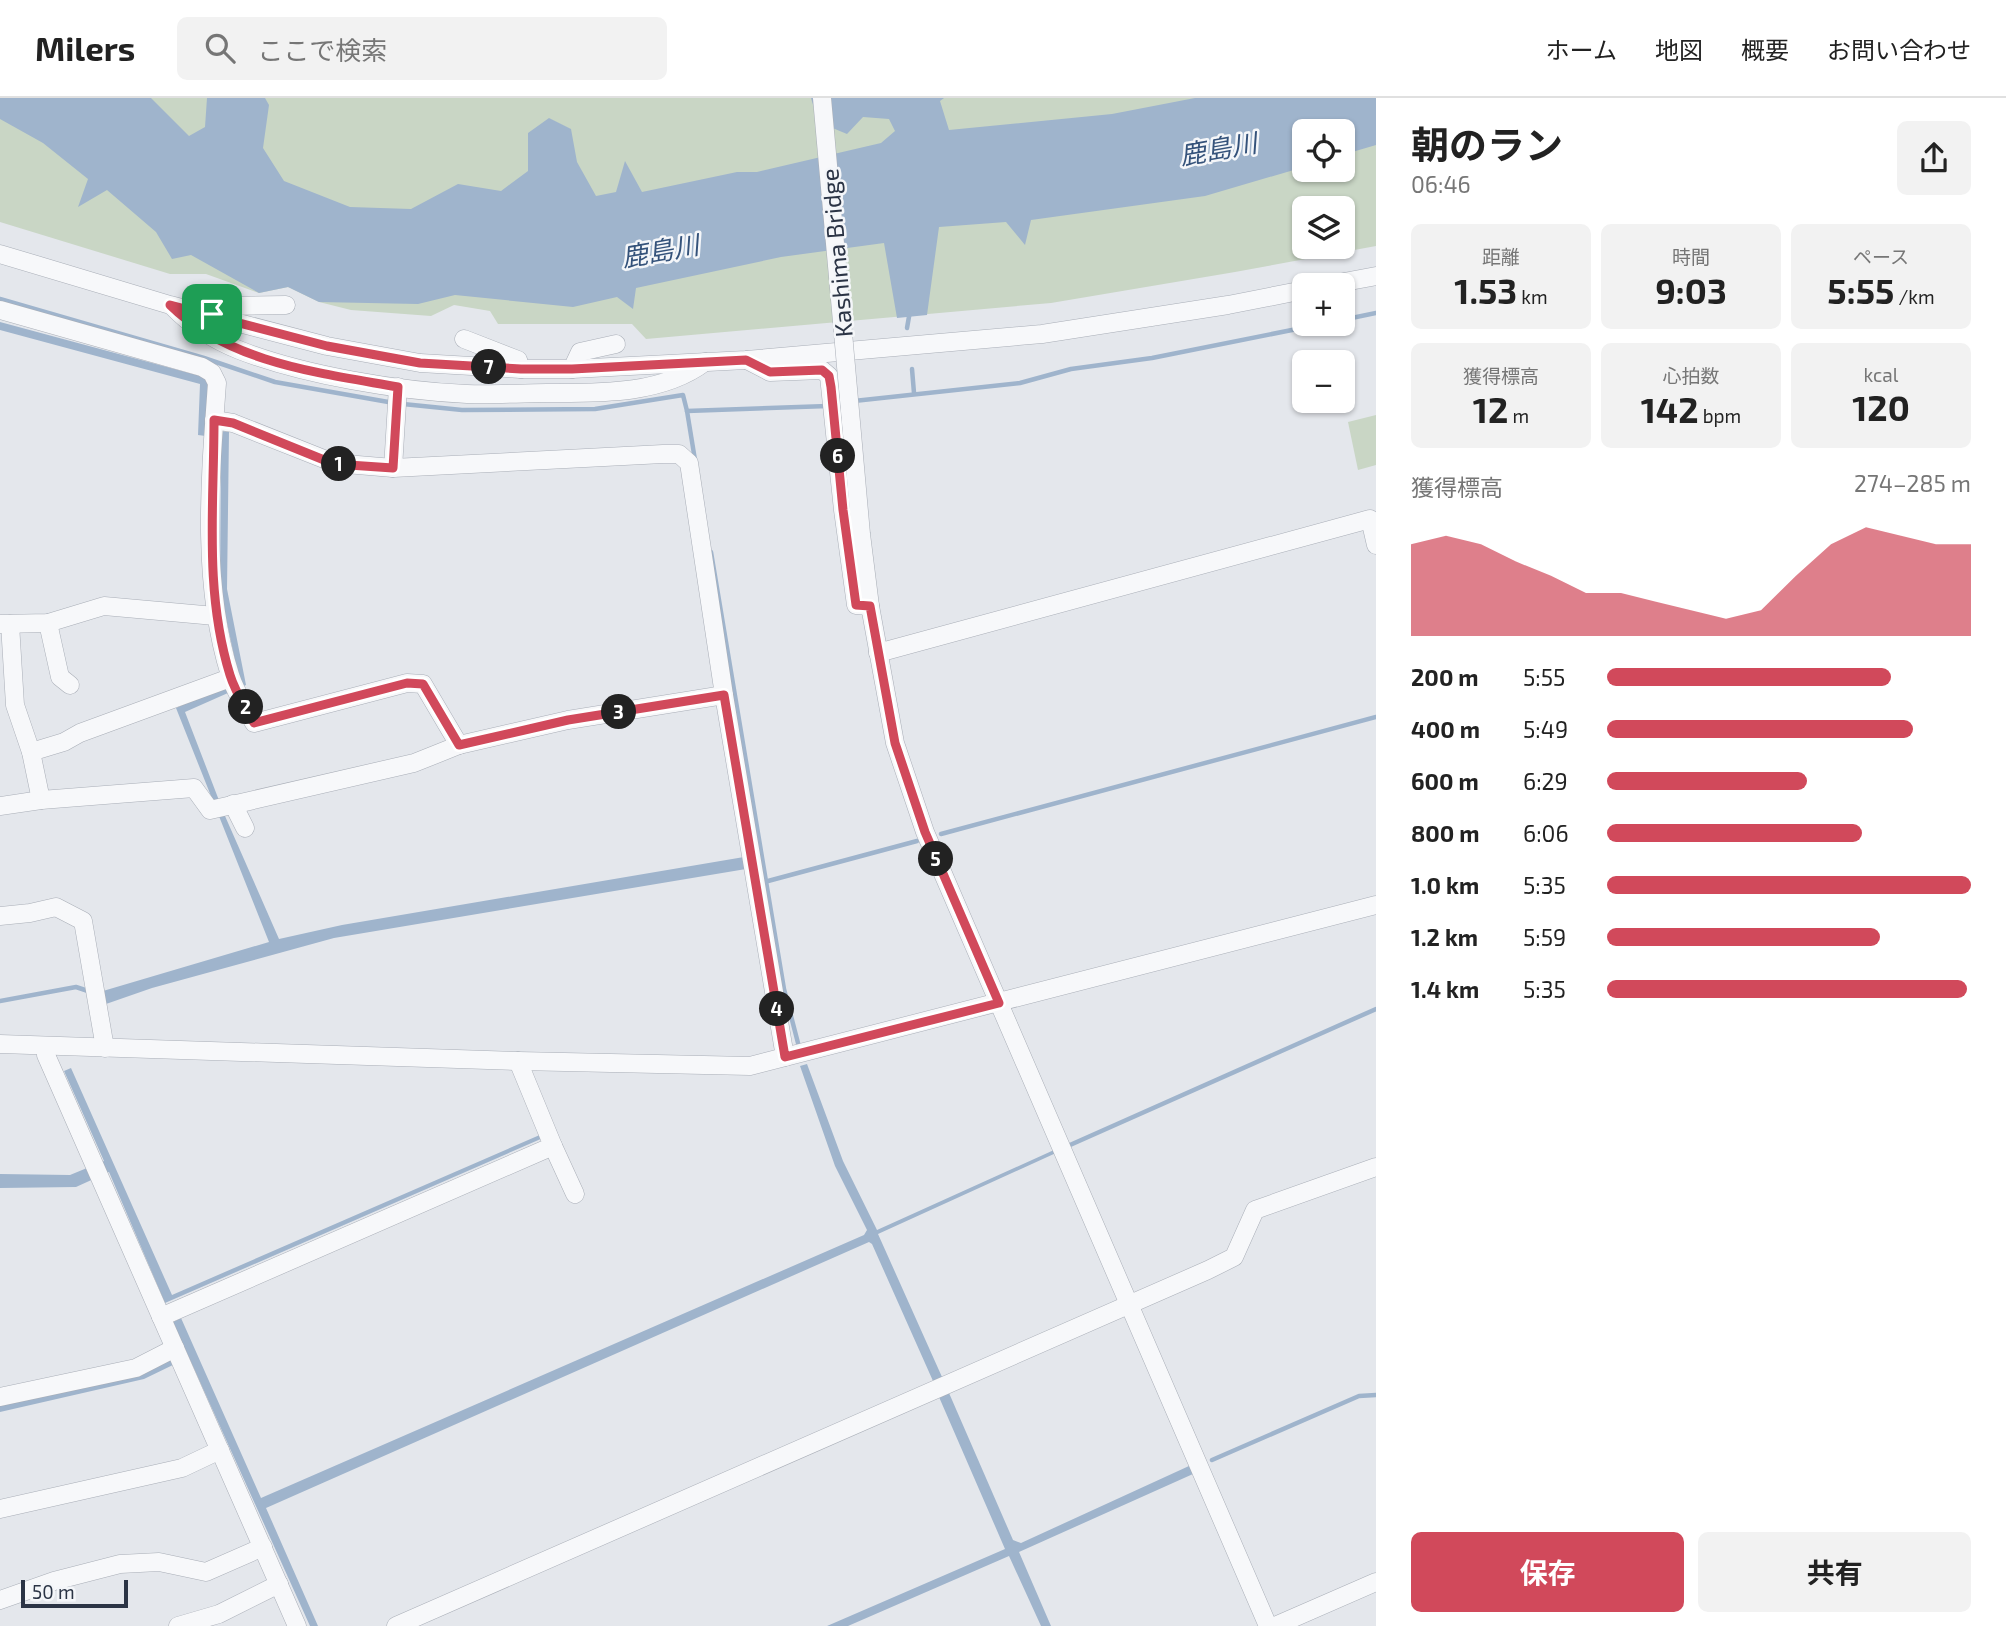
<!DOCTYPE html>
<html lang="ja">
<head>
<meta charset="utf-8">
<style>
  :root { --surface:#fff; --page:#f2f2f2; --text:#222; --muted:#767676; --line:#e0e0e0; --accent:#d1495b }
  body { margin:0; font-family:"Exo 2","Noto Sans JP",sans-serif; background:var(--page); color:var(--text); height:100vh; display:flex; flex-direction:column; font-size:26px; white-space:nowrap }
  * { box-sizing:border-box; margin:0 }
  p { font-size:23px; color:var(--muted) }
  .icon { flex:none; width:38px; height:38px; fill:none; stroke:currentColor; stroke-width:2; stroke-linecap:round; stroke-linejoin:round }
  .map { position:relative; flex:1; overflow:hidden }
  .side { display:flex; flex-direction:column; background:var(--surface); width:630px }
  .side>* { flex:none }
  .buttons { position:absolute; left:1292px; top:21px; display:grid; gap:14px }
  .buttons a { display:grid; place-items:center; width:63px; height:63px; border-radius:10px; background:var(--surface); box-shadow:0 2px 5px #0004; font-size:35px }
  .scale { position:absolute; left:21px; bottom:18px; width:107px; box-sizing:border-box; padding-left:7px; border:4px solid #2b3445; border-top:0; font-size:19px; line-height:24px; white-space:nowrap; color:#2b3445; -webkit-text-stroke:5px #f4f6f9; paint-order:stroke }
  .pin { position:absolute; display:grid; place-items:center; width:60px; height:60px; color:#fff; margin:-30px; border-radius:14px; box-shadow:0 4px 10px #0006 }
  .km { position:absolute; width:35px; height:35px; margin:-18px; border-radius:50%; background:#222; color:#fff; font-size:19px; line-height:35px; text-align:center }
  .round { display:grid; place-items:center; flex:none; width:74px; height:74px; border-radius:10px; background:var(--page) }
  .head { display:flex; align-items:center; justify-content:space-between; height:119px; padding:0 35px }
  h1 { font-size:38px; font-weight:700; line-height:52px }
  .stats { display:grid; grid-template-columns:repeat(3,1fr); gap:10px; height:119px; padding:7px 35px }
  .stats div { display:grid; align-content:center; border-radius:10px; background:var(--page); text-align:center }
  .stats b { font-size:35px; font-weight:700 }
  .stats small { font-size:19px; font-weight:400 }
  .stats p { font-size:19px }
  .chart { height:196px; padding:14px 35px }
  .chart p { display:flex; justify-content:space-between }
  .chart svg { width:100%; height:126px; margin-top:7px; fill:var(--accent); opacity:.7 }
  .primary-button { display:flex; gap:14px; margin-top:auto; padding:14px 35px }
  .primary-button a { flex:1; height:80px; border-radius:10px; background:var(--accent); color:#fff; font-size:28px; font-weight:700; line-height:80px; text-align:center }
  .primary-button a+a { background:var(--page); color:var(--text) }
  ul { padding:0 35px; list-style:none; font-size:23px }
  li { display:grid; grid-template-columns:112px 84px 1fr; align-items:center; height:52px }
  li i { height:18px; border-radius:9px; background:var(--accent) }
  header { display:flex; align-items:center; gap:42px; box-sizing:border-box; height:98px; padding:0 35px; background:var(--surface); border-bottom:2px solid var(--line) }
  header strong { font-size:33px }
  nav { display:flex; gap:38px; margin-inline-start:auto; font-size:24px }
  .search { width:490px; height:63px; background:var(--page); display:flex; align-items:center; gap:18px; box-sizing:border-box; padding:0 24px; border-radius:10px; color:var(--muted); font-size:26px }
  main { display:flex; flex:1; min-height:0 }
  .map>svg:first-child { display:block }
  .green { fill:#c9d6c5; fill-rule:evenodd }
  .water { fill:#9fb4cc }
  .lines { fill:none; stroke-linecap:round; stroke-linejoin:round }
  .stream { stroke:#9fb4cc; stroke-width:4.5 }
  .minor-casing { stroke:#a9aeb7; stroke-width:19 }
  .minor { stroke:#f7f8fa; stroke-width:18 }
  .minor-bridge-casing { stroke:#a9aeb7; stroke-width:19; stroke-linecap:butt }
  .minor-bridge { stroke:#f7f8fa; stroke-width:18 }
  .route-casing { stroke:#fff; stroke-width:14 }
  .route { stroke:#d1495b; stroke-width:9 }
  .labels { text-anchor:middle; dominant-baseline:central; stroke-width:5; stroke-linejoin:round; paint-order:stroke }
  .street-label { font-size:24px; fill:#2b3445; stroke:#f4f6f9 }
  .water-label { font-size:26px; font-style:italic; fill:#34527a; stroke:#f4f6f9 }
</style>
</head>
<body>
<header>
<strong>Milers</strong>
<div class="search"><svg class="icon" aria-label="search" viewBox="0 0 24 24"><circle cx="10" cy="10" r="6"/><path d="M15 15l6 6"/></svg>ここで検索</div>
<nav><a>ホーム</a><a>地図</a><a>概要</a><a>お問い合わせ</a></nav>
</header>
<main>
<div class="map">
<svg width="1376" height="1528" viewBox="0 0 1376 1528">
  <rect width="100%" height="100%" fill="#e4e7ec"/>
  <g class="green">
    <path d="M0 0 236 171 1304 52V72H1342V41L1376 31V148L1235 174 1051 205 646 241 632 226H498L490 213 454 207 431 218 351 212 319 204 288 189 259 195 206 176H170L0 124ZM1304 110H1342V149H1304Z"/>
    <polygon points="96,0 1349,0 404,148"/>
    <polygon points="1376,317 1376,367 1358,372 1348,324"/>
  </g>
  <g class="water">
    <polygon points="0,0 151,0 189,38 205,29 207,0 265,0 269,7 263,50 284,83 350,109 411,111 458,86 501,93 528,73 528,35 549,20 571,31 577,64 596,98 616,94 625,63 642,94 737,74 757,74 881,45 895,33 889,21 863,19 847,36 818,24 811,0 944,0 940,3 949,32 1112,16 1195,0 1376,0 1376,47 1342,57 1342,33 1304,33 1304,69 1205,98 1031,122 1025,147 1006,124 939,129 927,217 897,220 884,145 781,159 636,190 633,211 617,199 573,209 455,197 418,206 319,204 288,189 259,195 191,157 172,161 156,134 107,92 78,109 88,81 43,45 0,21"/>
    <polygon points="0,224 204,279 209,285 205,331 229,334 227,491 246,587 185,614 225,718 279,841 342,827 744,759 746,771 334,840 152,890 106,906 103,893 269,844 176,610 239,581 220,492 221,340 198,337 200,286 0,232"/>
    <polygon points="807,966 843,1063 877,1132 1054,1052 1056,1055 878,1136 942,1279 933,1283 872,1146 869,1144 266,1410 318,1528 310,1528 173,1224 181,1220 261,1400 864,1137 867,1132 835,1068 800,968"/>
    <polygon points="71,970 172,1197 542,1036 543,1040 165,1205 109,1074 76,1089 0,1090 0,1076 70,1077 104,1063 64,973"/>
    <polygon points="170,1261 177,1265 144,1281 0,1314 0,1307"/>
    <polygon points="949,1295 1013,1442 1021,1445 1189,1368 1193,1376 1019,1454 1051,1528 1041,1528 1009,1458 848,1528 827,1528 1005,1451 939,1299"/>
  </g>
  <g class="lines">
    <g class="stream">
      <polyline points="0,201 204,260 275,284 394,305"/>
      <polyline points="1342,222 1376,215"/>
      <polyline points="907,230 910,213"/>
      <polyline points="912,271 914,295"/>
      <polyline points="854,303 1020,285 1071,271 1152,260 1322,226"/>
      <polyline points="403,306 462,312 595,311 683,297 687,313 828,308"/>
      <polyline points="687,313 695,362"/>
      <polyline points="711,454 784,891 798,945"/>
      <polyline points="941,736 1376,619"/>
      <polyline points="768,783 917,743"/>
      <polyline points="0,903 76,889 91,894"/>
      <polyline points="1070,1047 1376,911"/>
      <polyline points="1212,1362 1359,1298 1376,1297"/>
    </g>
    <g class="minor-casing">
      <g id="minor">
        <polyline points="0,156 170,207 327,248 420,265 521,271 572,271 746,262 1042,236 1228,207 1304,192"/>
        <polyline points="1328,187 1376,178"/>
        <path d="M173 209C190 227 216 243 239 252 303 277 399 293 467 296 494 297 521 295 547 295 599 295 661 297 705 264"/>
        <path d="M0 212 202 269 212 275 217 285C210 381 201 484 230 577 235 594 246 610 254 625L407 585 423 586 459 647"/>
        <polyline points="213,217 227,208 286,207"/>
        <polyline points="464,241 518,262 521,271"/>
        <polyline points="747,262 770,274 822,272 829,278 843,412 856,507 870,508"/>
        <polyline points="572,271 580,254 616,246"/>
        <polyline points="214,322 233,325 334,365 393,370 663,356 679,356 689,365 724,597 785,959"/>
        <polyline points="393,370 398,289"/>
        <polyline points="861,436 870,508 895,645 925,734 1268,1528"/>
        <polyline points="48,525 60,579 70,587"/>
        <polyline points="0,526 48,525 104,508 215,518"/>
        <polyline points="10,526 15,607 31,654 41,702"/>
        <polyline points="878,555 1370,421 1376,447"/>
        <polyline points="31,654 64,644 80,635 230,580"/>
        <polyline points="233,706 245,730"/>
        <polyline points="0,708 41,702 194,690 210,712 414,665 459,647 568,622 724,597"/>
        <polyline points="0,818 30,815 56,809 83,823 105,950"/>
        <polyline points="0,946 518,963 750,968 1376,807"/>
        <polyline points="46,948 46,957 297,1528"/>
        <polyline points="553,1048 575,1096"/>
        <polyline points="161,1219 553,1048 518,963"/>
        <polyline points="0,1299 136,1270 175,1250"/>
        <polyline points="0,1411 182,1370 220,1352"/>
        <polyline points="0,1502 54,1483 120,1466 159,1464 206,1474 263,1449"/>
        <polyline points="178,1528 219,1516 279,1486"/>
        <polyline points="396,1528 1208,1172 1234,1159 1255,1112 1376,1069"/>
        <polyline points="1275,1528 1376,1484"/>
      </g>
    </g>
    <use href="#minor" class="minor"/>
    <g class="minor-bridge-casing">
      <polyline id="minor-bridge" points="822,0 861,436"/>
    </g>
    <use href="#minor-bridge" class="minor-bridge"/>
  </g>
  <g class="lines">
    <g class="route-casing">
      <path id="route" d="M170 207 327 248 420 265 521 271H572L746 262 770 274 822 272 829 278 831 289 843 412 856 507 870 508 895 645 925 734 999 905 785 959 724 597 568 622 459 647 423 586 407 585 254 625C246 610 235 594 230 577 204 493 214 408 214 322L233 325 334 366 393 370 398 289C320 275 229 265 170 207Z"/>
    </g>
    <use href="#route" class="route"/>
  </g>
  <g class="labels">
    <g class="street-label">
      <text transform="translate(836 155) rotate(-95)">Kashima Bridge</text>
    </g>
    <g class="water-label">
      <text transform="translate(1218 50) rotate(-10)">鹿島川</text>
      <text transform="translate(660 152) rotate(-10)">鹿島川</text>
    </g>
  </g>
</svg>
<div class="buttons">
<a><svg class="icon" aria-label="locate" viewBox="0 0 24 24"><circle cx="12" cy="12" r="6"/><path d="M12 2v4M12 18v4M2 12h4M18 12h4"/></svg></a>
<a><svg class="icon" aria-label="layers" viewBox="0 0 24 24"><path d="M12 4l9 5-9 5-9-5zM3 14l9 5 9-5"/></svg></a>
<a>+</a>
<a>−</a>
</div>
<div class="scale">50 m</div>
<div class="pin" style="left:212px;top:216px;background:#1e9e55"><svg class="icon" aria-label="arrive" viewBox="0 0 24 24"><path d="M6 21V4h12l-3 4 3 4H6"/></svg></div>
<b class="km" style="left:339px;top:366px">1</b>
<b class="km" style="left:246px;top:609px">2</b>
<b class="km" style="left:619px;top:614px">3</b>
<b class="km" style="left:777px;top:911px">4</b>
<b class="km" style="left:936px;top:761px">5</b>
<b class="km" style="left:838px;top:358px">6</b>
<b class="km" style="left:489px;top:269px">7</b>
</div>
<section class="side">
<div class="head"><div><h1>朝のラン</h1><p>06:46</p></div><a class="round"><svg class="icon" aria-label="share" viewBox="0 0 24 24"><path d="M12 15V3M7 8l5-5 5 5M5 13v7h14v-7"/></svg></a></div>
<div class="stats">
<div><p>距離</p><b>1.53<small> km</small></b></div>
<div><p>時間</p><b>9:03</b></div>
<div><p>ペース</p><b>5:55<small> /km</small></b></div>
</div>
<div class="stats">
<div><p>獲得標高</p><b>12<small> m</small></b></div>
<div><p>心拍数</p><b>142<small> bpm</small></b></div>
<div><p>kcal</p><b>120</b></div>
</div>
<div class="chart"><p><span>獲得標高</span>274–285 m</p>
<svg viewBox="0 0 160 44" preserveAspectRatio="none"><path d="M0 44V12L10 9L20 12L30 18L40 23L50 29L60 29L70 32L80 35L90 38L100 35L110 23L120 12L130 6L140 9L150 12L160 12V44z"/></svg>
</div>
<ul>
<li><b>200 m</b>5:55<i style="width:78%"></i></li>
<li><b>400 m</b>5:49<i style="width:84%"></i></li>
<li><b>600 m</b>6:29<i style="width:55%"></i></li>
<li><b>800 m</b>6:06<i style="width:70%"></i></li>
<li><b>1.0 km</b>5:35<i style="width:100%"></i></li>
<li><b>1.2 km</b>5:59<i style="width:75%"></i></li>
<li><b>1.4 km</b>5:35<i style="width:99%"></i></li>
</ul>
<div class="primary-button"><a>保存</a><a>共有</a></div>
</section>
</main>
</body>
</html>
